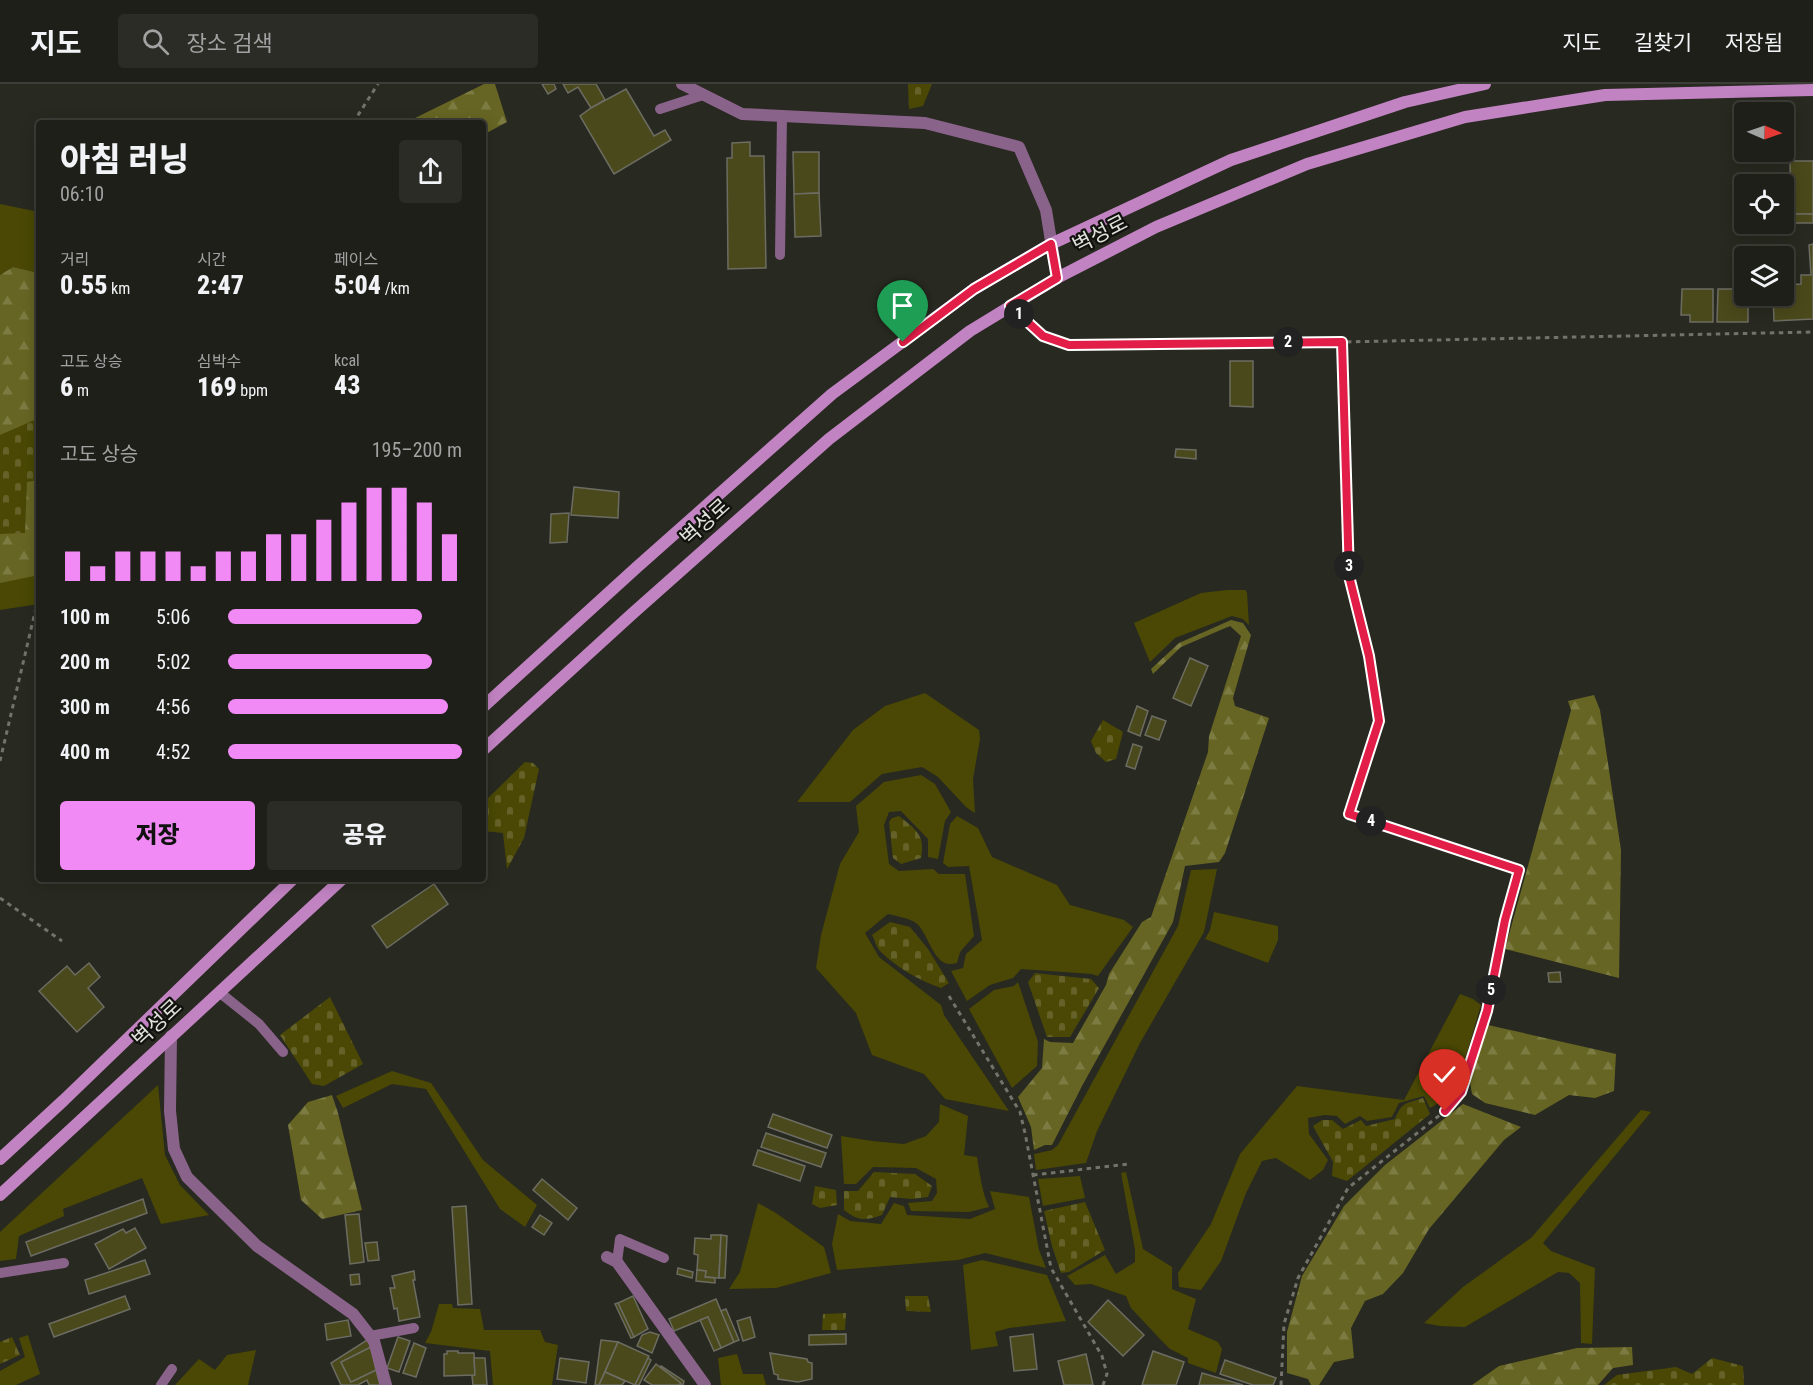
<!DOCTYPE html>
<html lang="ko">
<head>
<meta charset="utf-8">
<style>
  :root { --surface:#1e1f18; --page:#2b2c25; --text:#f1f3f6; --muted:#a1a2a2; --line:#3c3d37; --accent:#f18af4 }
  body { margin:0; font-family:"Roboto Condensed","Noto Sans KR",sans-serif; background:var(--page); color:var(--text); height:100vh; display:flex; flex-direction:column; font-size:22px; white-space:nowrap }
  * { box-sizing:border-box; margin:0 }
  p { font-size:20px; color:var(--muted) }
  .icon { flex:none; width:33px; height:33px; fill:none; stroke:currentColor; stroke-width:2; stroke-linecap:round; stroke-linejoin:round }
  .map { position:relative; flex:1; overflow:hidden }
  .panel { position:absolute; left:36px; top:36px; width:450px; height:762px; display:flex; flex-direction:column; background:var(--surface); border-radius:6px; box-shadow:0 3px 15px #0003,0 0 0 2px var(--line) }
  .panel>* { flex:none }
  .needle { width:39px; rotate:92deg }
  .controls { position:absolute; left:1734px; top:18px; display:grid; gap:12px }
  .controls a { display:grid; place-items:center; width:60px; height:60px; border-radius:6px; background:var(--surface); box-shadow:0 3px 15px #0003,0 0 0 2px var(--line); font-size:30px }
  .pin { position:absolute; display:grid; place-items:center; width:51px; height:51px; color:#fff; margin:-62px -26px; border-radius:50% 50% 50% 0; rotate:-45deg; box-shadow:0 0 6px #0007 }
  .pin .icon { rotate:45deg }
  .km { position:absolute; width:30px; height:30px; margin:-15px; border-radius:50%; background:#222; color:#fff; font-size:16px; line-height:30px; text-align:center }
  .round { display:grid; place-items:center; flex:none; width:63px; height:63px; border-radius:6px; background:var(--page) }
  .headline { display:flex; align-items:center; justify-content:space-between; height:102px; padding:0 24px }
  h1 { font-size:33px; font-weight:800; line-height:45px }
  .figures { display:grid; grid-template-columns:repeat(3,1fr); gap:9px; height:102px; padding:6px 24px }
  .figures div { display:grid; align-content:center }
  .figures b { font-size:26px; font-weight:800 }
  .figures small { font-size:16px; font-weight:400 }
  .figures p { font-size:16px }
  .chart { height:168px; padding:12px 24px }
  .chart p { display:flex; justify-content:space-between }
  .chart svg { width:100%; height:108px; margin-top:6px; stroke:var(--accent); stroke-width:6 }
  .primary-button { display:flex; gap:12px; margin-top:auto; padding:12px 24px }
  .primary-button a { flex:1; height:69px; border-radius:6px; background:var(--accent); color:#111; font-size:24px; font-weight:800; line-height:69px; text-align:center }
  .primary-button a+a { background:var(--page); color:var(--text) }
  ul { padding:0 24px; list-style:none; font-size:20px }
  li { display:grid; grid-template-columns:96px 72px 1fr; align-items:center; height:45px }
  li i { height:15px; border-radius:8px; background:var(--accent) }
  header { display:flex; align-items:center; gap:36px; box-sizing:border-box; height:84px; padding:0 30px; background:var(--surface); border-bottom:2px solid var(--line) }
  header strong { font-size:28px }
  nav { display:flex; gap:33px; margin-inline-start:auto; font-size:21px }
  .search { width:420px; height:54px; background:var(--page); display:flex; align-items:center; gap:15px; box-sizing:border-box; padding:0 21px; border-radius:6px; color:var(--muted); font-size:22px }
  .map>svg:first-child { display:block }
  .grass { fill:#4a4804 }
  .forest { fill:url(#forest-firs) }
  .cemetery { fill:url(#cemetery-stones) }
  .building { fill:#4a491b; stroke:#6c6c62; stroke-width:1.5 }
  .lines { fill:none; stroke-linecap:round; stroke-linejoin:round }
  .path { stroke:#73736c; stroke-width:3; stroke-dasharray:4.5 4.5; stroke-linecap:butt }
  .service { stroke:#8a638b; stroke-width:10 }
  .minor { stroke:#8a638b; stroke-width:12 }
  .secondary { stroke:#c283c3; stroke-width:12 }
  .route-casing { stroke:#fff; stroke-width:12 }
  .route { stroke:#e11d48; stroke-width:8 }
  .labels { text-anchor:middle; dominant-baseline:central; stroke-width:4.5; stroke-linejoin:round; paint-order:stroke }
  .street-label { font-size:21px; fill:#e1e1dc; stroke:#11110d }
</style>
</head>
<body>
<header>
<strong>지도</strong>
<div class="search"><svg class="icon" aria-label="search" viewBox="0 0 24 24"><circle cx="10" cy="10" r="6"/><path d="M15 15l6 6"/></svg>장소 검색</div>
<nav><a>지도</a><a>길찾기</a><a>저장됨</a></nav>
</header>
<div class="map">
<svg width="1813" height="1301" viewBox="0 0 1813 1301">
  <defs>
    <pattern id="forest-firs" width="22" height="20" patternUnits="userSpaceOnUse" patternTransform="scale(1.5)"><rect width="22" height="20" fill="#666523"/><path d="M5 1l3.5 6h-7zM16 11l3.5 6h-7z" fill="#7c7b42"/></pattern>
    <pattern id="cemetery-stones" width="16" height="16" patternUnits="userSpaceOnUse" patternTransform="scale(1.5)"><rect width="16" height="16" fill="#4a4804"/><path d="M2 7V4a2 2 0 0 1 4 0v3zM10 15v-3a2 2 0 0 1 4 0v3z" fill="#646228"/></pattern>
  </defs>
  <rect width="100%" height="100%" fill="#282920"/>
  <g class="grass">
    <polygon points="0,120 34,127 39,130 39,189 13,183 0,191"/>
    <polygon points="39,488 39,520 0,526 0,498"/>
    <polygon points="1227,506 1245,506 1247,508 1249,541 1243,535 1232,532 1175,554 1150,578 1134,539 1201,509"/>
    <polygon points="925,609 979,646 980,655 973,695 975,729 966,723 938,693 922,683 882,690 850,718 797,718 853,646 885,622"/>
    <path d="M921 691 935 700 951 728 945 737 938 775 928 773V755L901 727 889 728 884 741 889 780 899 787 933 785 939 790H965L974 852 960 868 957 879C933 887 930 850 916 839 909 834 896 832 888 830L865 849 879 873 941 921 944 931 1009 1027 945 1015 924 990 872 971 856 929 816 884 821 851 840 780 859 748 856 722 884 698Z"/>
    <polygon points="957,732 978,744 992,773 1057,801 1070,821 1124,836 1133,843 1098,892 1092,890 1021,885 1013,894 990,901 967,917 951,887 963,884 966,870 982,856 969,782 948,783 943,779 950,740"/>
    <polygon points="1217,785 1204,848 1140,959 1097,1047 1086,1079 1036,1086 1034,1070 1052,1066 1058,1061 1178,842 1191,786"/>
    <polygon points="1214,828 1278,842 1278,856 1268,879 1205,855 1210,846"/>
    <polygon points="1018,898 1038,958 1037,982 1012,1004 969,925 994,906 1014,902"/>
    <path d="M1460 910 1473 915 1481 921C1474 943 1462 994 1449 1010 1443 1017 1438 1020 1430 1024L1424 1012 1399 1019 1392 1033 1367 1037 1360 1032 1345 1040 1337 1032 1325 1031 1308 1034 1309 1050 1328 1076 1323 1086 1310 1096 1276 1074 1262 1077 1246 1109 1221 1177 1201 1206 1179 1203 1178 1189 1211 1140 1240 1070 1297 1002 1404 1016Z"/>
    <polygon points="392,987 431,999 483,1076 537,1121 525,1143 500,1125 426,1005 392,1000 343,1024 336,1012"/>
    <polygon points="158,1001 165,1071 180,1101 209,1131 161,1140 142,1094 63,1125 64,1132 19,1152 16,1175 0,1177 0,1148"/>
    <path d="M940 1020 968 1032 964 1071 977 1073C980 1090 982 1109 989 1123L969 1128 911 1127 908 1119 932 1117 937 1109 936 1095 916 1084 873 1083 856 1100H844L841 1052 872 1057 904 1060 926 1052 939 1038Z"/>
    <polygon points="1641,1026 1651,1028 1543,1159 1551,1167 1595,1184 1592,1260 1581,1259 1580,1199 1569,1189 1558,1188 1465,1243 1440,1242 1424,1239 1463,1203 1531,1154"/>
    <polygon points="1126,1088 1143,1165 1172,1183 1172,1205 1196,1215 1188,1245 1218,1258 1222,1265 1216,1289 1188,1279 1188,1274 1170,1265 1161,1256 1131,1224 1126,1212 1091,1200 1075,1201 1067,1192 1105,1171 1116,1190 1135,1178 1135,1166 1121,1089"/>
    <polygon points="1080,1092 1085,1114 1043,1122 1038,1095"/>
    <polygon points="990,1107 1029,1113 1039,1166 1046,1184 985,1169 958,1176 837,1186 832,1160 838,1130 850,1137 881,1140 894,1119 904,1122 907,1131 970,1135 995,1125"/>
    <polygon points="758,1119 776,1129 824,1163 831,1189 776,1204 729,1205 740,1188"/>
    <polygon points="982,1176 1047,1191 1066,1237 1009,1244 995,1248 998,1262 971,1266 963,1181"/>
    <polygon points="439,1220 452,1220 453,1224 480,1225 484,1246 540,1246 545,1258 558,1261 552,1301 493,1301 490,1267 425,1259 431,1248"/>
    <polygon points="28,1251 40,1290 16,1301 0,1301 0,1287 25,1273 19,1254"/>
    <polygon points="256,1266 248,1301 175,1301 199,1275 215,1286 227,1271"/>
    <polygon points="737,1270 743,1290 763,1290 766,1301 721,1301 718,1274"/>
  </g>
  <g class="forest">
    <polygon points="484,0 495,0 507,38 483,51 483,39 405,39"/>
    <polygon points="13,183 39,189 39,491 0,499 0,191"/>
    <polygon points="1231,536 1243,539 1251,551 1233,614 1235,622 1269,634 1225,769 1219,778 1185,782 1173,838 1082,1002 1052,1061 1045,1061 1034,1066 1031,1043 1018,1013 1042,984 1044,955 1050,958 1073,959 1106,901 1109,890 1142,838 1151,833 1208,668 1209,652 1241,552 1230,542 1181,563 1153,590 1151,585 1179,559"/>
    <polygon points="1594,611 1600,626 1621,766 1619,894 1505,865 1571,626 1568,617"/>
    <polygon points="1488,941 1616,970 1614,1007 1595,1014 1569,1011 1535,1031 1485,1019 1472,1010 1470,998"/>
    <polygon points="332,1011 338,1029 362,1126 322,1135 301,1116 288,1041 308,1018"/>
    <polygon points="1463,1020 1521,1043 1504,1056 1429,1145 1403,1189 1383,1210 1365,1217 1351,1244 1354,1274 1334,1278 1319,1301 1311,1301 1308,1295 1287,1289 1287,1248 1302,1192 1344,1122 1385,1081"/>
    <polygon points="1632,1263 1633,1281 1613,1284 1598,1301 1472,1301 1499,1282 1577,1264"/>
  </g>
  <g class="cemetery">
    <polygon points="908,0 932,0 923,22 909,25"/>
    <polygon points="39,334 39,396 27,398 25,449 0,450 0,351"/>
    <polygon points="1103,636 1123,648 1116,675 1106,678 1096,669 1091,657"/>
    <polygon points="525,678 533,679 539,685 524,754 507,785 503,749 483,747 483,719"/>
    <path d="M899 732C915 745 926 751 921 774L901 780 893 774 889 738 892 734Z"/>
    <path d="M890 838 910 843 928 865 949 899 941 904C920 897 896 883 880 867 876 863 875 856 872 851Z"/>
    <polygon points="1035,889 1091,895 1099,904 1070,953 1047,953 1028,898"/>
    <polygon points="330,913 363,980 324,1002 312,1000 280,951"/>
    <path d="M1423 1014 1430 1030 1347 1097 1332 1092 1333 1078 1313 1042 1322 1036H1332L1343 1045 1361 1036 1366 1042 1395 1035C1402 1017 1406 1020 1423 1014Z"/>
    <path d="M874 1088 915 1090 932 1102 928 1113 912 1115 890 1113 882 1131C865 1137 858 1137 844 1126V1107H858Z"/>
    <polygon points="815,1102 836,1106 837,1121 820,1124 812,1120"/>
    <polygon points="1085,1118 1105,1166 1069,1188 1061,1189 1052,1162 1044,1127"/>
    <polygon points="905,1212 928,1212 931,1228 906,1227"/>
    <polygon points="846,1229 845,1246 822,1246 823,1230"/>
    <polygon points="12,1253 20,1271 0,1280 0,1258"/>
    <polygon points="1712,1274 1743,1282 1744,1301 1604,1301 1617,1291 1676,1283 1692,1290"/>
  </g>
  <g class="building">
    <polygon points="542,0 554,0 556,5 548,10"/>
    <polygon points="563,0 596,0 605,16 591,24 578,3 568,9"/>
    <polygon points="626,5 654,52 665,46 671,56 614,90 580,32 591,24"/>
    <polygon points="750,58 750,72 764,72 766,184 728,185 727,74 732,74 732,59"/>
    <polygon points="793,68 819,68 819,109 794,110"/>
    <polygon points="1790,77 1813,77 1813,130 1791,130"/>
    <polygon points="819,109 821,152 795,153 794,110"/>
    <rect x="1784" y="117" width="7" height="22"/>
    <rect x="1791" y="130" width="22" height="9"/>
    <polygon points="1813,160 1813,235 1774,237 1773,212 1784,212 1784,201 1801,200 1801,191 1811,191 1809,161"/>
    <polygon points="1682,205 1713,205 1713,238 1690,238 1690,231 1681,231"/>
    <polygon points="1718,205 1744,205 1744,212 1748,212 1748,238 1717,238"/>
    <polygon points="1230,277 1253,277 1253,323 1230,322"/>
    <polygon points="1176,365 1196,366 1196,375 1175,373"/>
    <polygon points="574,403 619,408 618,434 571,431"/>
    <polygon points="569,429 567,458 550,459 551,430"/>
    <polygon points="1190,574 1208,582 1191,622 1173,614"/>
    <polygon points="1137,622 1148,627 1140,652 1128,647"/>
    <polygon points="1152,632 1166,637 1159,656 1145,651"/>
    <polygon points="1133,660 1142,663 1135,685 1126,682"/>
    <polygon points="434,800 448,820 387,864 372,842"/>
    <polygon points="89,879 100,893 88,904 104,923 77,948 39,907 67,882 75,891"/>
    <polygon points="1560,888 1561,898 1549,898 1548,889"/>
    <polygon points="773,1030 832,1051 827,1064 768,1043"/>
    <polygon points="766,1049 826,1069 821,1083 761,1063"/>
    <polygon points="758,1066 805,1082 800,1097 753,1081"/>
    <polygon points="542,1095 577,1124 568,1136 533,1106"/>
    <polygon points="143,1115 147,1129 31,1172 26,1158"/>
    <polygon points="466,1122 472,1220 458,1221 452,1123"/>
    <polygon points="359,1130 364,1178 350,1180 345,1131"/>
    <polygon points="540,1131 552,1139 544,1151 532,1143"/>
    <polygon points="135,1144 146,1164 109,1185 95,1160 123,1145 126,1149"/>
    <polygon points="711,1151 721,1151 719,1194 705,1193 706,1187 697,1186 698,1171 694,1170 695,1154 711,1155"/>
    <polygon points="721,1151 727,1152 725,1194 719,1194"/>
    <polygon points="377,1158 379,1176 368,1177 365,1159"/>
    <polygon points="145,1176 150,1190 89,1210 85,1196"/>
    <polygon points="678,1184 693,1188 692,1194 677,1190"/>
    <polygon points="697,1186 706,1187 705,1193 715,1194 715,1199 696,1197"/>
    <polygon points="414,1187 415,1196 413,1196 420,1233 399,1237 397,1224 394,1225 390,1204 395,1204 392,1192"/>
    <polygon points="359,1190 360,1200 351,1201 350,1191"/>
    <polygon points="125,1212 130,1225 54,1253 49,1240"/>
    <polygon points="633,1212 648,1245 634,1253 618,1219"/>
    <polygon points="716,1215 734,1258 721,1264 708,1233 674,1247 669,1235"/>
    <polygon points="1108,1216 1144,1251 1123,1272 1088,1238"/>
    <polygon points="618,1219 634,1253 631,1254 615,1220"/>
    <polygon points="726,1225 739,1256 734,1258 721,1227"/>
    <polygon points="708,1233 721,1264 714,1267 700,1236"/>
    <polygon points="750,1233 755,1253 743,1257 737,1237"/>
    <polygon points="348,1236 351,1252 327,1256 325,1240"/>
    <polygon points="650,1248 659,1251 652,1269 637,1262 642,1251"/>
    <polygon points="846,1250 846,1260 809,1261 809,1251"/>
    <polygon points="1033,1250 1037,1285 1014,1287 1010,1253"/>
    <polygon points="398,1253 410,1257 399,1288 387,1284"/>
    <polygon points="367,1256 371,1263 341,1278 351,1298 376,1286 380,1301 369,1301 367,1296 358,1301 341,1301 331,1279"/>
    <polygon points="601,1256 618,1258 599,1301 595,1301"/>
    <polygon points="618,1258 649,1272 635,1301 605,1288"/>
    <polygon points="414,1259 426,1264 416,1293 403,1289"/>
    <polygon points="371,1263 376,1286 351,1298 341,1278"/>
    <polygon points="447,1267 458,1267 458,1269 474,1269 475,1291 444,1292 444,1270 447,1270"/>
    <polygon points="1153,1267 1184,1278 1176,1301 1142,1301"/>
    <polygon points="770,1269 807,1275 808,1278 812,1279 812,1295 798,1298 778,1295 778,1291 774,1290"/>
    <polygon points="1086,1270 1093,1301 1064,1301 1058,1277"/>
    <polygon points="474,1274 485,1274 487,1301 473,1301 472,1292 475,1291"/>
    <polygon points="560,1274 589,1278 586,1299 557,1295"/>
    <polygon points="648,1274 651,1276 639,1301 635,1301"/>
    <polygon points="1225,1276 1276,1294 1273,1301 1253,1301 1220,1290"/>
    <polygon points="656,1280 681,1299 679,1301 652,1301 644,1296"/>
    <polygon points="661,1282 684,1297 683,1301 679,1301 681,1299 660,1283"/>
    <polygon points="605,1288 625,1297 622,1301 599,1301"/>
    <polygon points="1202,1289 1243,1301 1199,1301"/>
  </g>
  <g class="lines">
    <g class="path">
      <polyline points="353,39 378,0"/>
      <polyline points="1023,233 1043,252 1069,261 1342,258 1813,248"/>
      <polyline points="0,677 39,511"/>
      <polyline points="0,814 62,857"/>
      <polyline points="949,912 1020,1028 1025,1049 1051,1184 1102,1272 1107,1290 1103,1301"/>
      <polyline points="1033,1091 1129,1080"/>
      <polyline points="1281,1301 1284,1240 1298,1194 1348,1104 1445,1027 1461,1008 1487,927 1505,836 1519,786 1349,730 1379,637 1369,572 1349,492 1342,258"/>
    </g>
    <g class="service">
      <polyline points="660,25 703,11"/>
      <polyline points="780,171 782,32"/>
      <polyline points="219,908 259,940 283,968"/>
      <polyline points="617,1178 620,1155 664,1174"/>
      <polyline points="0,1189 64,1179"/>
      <polyline points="370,1252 414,1244"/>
      <polyline points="161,1301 172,1285"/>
    </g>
    <g class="minor">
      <polyline points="682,0 742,30 925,39 1019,63 1046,126 1057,194"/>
      <polyline points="171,952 170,1027 174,1065 187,1093 257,1162 353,1230 374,1257 386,1301"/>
      <polyline points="607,1173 617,1178 705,1301"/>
    </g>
    <g class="secondary">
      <polyline points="483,623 636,484 832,310 974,205 1051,160 1231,76 1405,18 1485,0"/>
      <polyline points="483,666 632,530 829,355 970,247 1057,194 1156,143 1307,80 1465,33 1605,11 1813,6"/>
      <polyline points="0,1075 64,1016 293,795"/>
      <polyline points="0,1111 342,795"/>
    </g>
  </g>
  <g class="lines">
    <g class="route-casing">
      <polyline id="route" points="903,258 974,205 1051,160 1057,194 1010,222 1043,252 1069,261 1342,258 1349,492 1369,572 1379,637 1349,730 1519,786 1505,836 1487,927 1461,1008 1445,1027"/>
    </g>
    <use href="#route" class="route"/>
  </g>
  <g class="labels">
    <g class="street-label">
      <text transform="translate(1100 150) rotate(-27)">벽성로</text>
      <text transform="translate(705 438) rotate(-42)">벽성로</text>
      <text transform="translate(157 939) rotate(-43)">벽성로</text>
    </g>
  </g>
</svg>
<div class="controls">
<a><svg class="needle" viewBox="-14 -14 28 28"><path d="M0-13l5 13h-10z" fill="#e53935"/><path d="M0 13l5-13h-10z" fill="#a1a2a2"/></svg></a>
<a><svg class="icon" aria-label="locate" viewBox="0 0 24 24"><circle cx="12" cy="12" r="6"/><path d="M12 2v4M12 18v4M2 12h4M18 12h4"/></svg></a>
<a><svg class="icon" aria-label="layers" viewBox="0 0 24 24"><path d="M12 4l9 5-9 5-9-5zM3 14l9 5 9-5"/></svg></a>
</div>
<div class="pin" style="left:903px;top:258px;background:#1e9e55"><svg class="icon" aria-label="arrive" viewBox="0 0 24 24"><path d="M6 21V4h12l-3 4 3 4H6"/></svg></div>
<div class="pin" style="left:1445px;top:1027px;background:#d93025"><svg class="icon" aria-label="check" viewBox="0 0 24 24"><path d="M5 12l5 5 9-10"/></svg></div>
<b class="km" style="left:1019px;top:230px">1</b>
<b class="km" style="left:1288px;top:258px">2</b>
<b class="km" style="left:1349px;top:482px">3</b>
<b class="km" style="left:1371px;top:737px">4</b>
<b class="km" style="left:1491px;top:906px">5</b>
<section class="panel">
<div class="headline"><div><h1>아침 러닝</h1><p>06:10</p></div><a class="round"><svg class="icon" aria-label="share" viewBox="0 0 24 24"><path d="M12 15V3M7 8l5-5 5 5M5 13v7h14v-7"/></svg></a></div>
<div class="figures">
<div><p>거리</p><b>0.55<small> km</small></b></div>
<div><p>시간</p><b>2:47</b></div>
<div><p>페이스</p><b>5:04<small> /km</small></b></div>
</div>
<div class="figures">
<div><p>고도 상승</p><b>6<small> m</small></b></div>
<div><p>심박수</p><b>169<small> bpm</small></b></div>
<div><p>kcal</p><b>43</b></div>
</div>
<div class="chart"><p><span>고도 상승</span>195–200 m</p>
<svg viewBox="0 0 160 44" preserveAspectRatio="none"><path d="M5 44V32M15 44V38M25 44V32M35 44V32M45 44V32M55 44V38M65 44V32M75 44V32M85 44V25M95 44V25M105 44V19M115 44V12M125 44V6M135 44V6M145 44V12M155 44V25"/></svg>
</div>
<ul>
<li><b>100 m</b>5:06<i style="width:83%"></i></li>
<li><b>200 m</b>5:02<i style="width:87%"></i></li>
<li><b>300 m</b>4:56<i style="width:94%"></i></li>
<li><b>400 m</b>4:52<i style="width:100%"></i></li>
</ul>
<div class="primary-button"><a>저장</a><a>공유</a></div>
</section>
</div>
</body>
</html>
